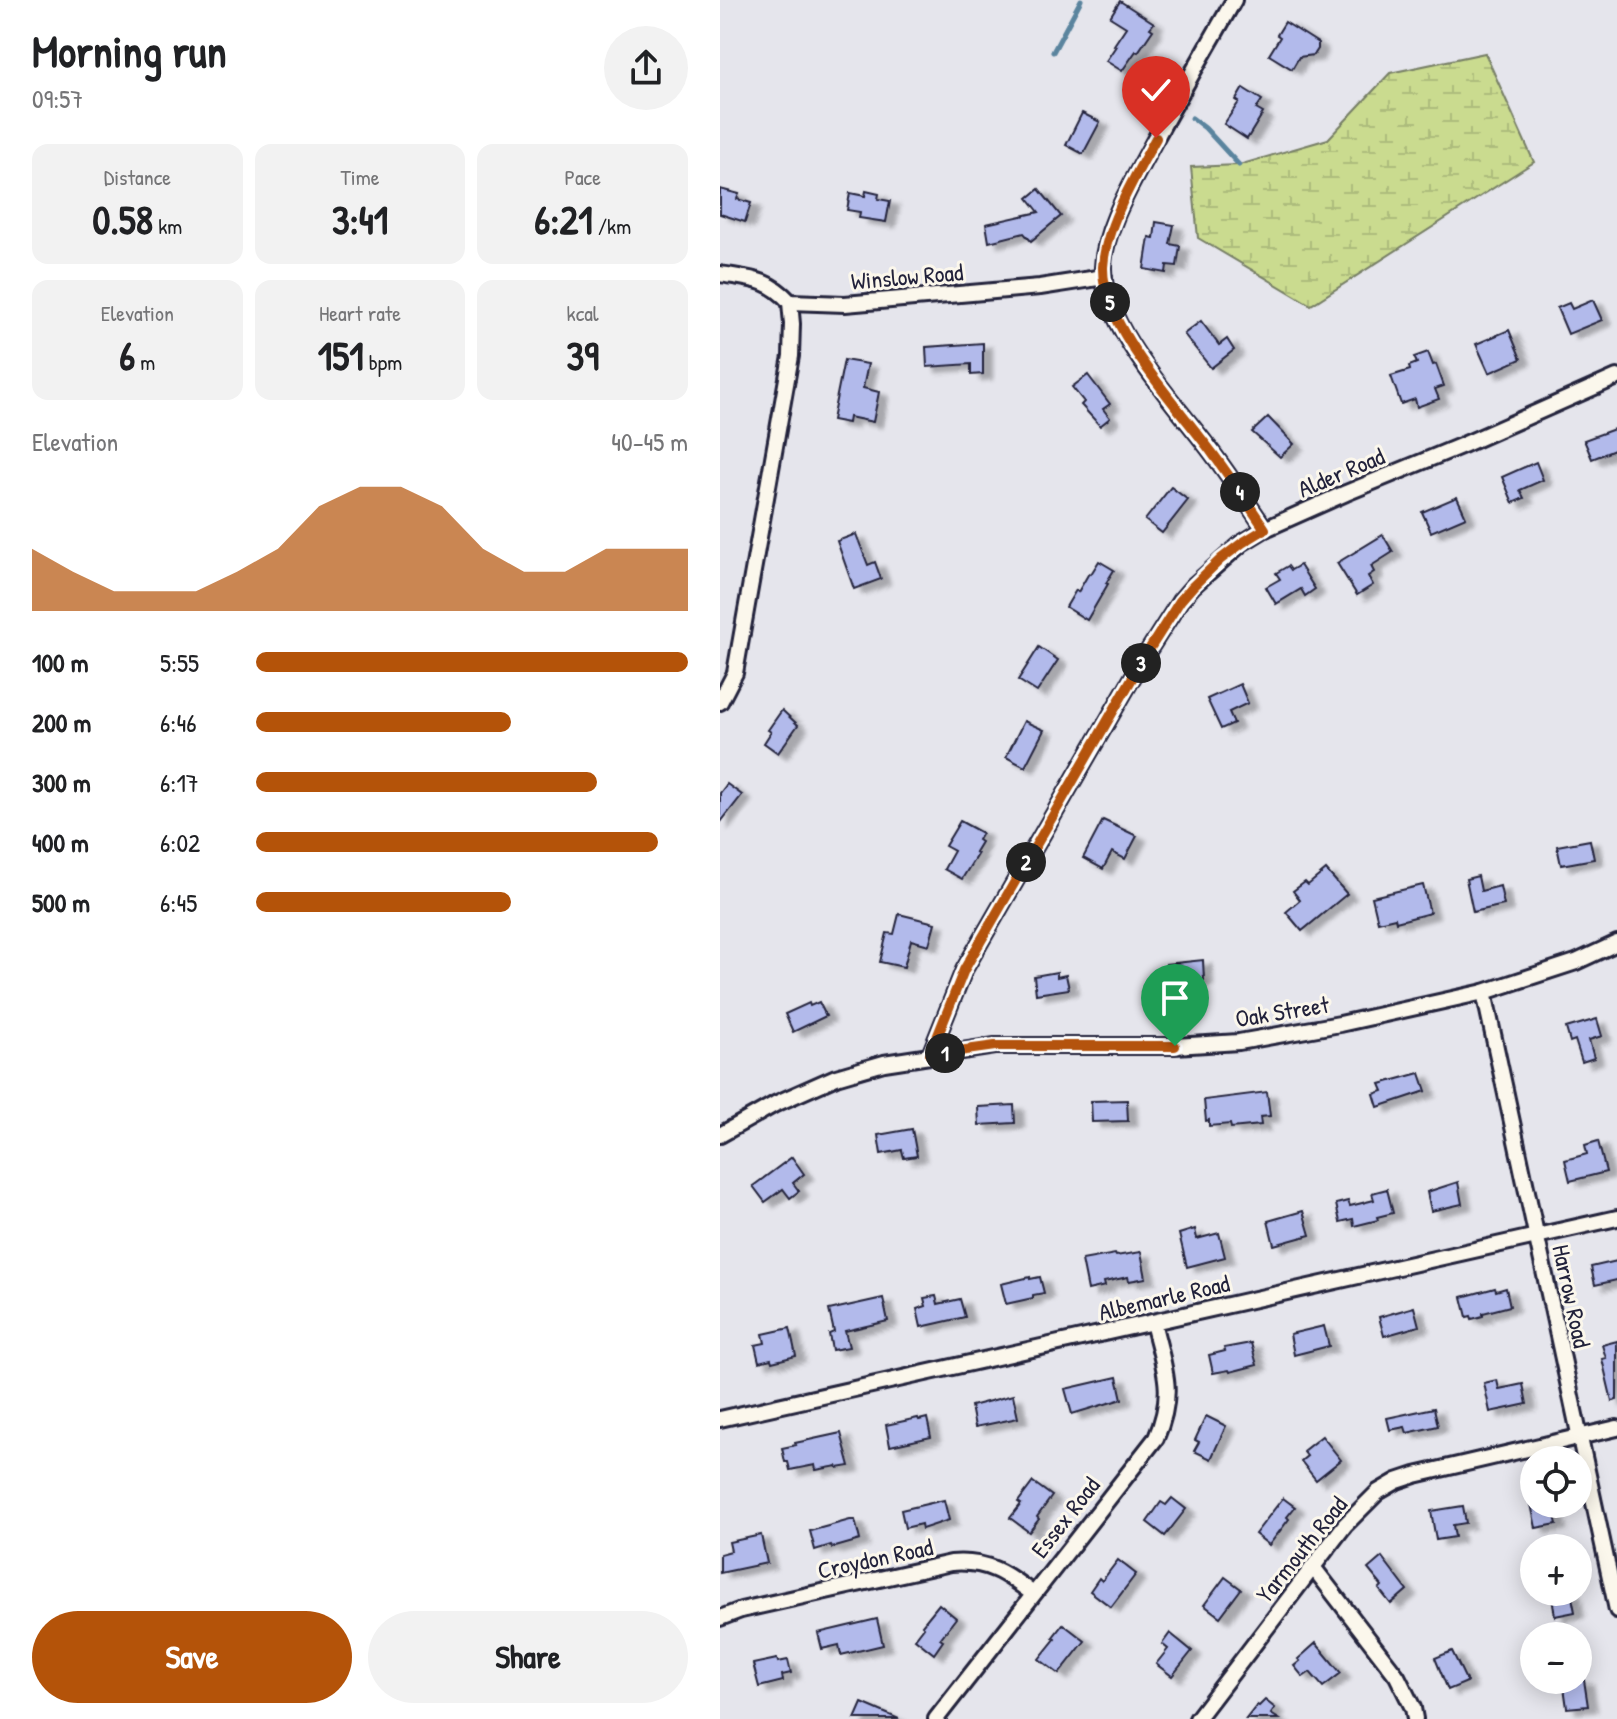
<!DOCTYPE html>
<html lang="en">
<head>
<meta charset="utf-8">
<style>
  :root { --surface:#fff; --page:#f2f2f2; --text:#202124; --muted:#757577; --accent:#b45309 }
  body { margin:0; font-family:"Patrick Hand",sans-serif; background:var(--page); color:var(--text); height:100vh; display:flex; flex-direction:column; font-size:30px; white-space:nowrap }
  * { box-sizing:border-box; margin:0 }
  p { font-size:26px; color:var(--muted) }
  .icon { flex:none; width:44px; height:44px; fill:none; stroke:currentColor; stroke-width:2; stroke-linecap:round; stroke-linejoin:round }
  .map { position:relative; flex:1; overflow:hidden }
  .side { display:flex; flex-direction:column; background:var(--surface); width:720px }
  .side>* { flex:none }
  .fabs { position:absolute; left:800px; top:1446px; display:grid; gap:16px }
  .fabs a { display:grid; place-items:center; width:72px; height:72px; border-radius:50%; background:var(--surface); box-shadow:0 4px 20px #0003; font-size:40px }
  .pin { position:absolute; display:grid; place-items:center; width:68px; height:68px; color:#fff; margin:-82px -34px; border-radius:50% 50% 50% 0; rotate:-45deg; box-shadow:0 0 8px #0007 }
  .pin .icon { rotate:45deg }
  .km { position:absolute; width:40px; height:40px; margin:-20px; border-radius:50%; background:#222; color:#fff; font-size:22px; line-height:40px; text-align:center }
  .round { display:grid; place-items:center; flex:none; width:84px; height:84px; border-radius:42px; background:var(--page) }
  .head { display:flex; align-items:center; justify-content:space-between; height:136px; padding:0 32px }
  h1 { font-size:44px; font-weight:700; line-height:60px }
  .figures { display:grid; grid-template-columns:repeat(3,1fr); gap:12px; height:136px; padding:8px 32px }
  .figures div { display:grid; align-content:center; border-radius:16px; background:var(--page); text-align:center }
  .figures b { font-size:40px; font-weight:700 }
  .figures small { font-size:22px; font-weight:400 }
  .figures p { font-size:22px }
  .chart { height:224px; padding:16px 32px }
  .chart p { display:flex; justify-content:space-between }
  .chart svg { width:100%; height:144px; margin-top:8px; fill:var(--accent); opacity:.7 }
  .cta { display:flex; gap:16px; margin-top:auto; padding:16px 32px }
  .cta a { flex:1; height:92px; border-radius:48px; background:var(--accent); color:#fff; font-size:32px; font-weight:700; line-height:92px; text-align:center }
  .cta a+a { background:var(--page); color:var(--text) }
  ul { padding:0 32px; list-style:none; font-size:26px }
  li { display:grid; grid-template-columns:128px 96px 1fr; align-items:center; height:60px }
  li i { height:20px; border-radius:10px; background:var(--accent) }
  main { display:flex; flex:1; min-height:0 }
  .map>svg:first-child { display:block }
  .wetland { fill:url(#wetland-marsh); stroke:#767e65; stroke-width:2 }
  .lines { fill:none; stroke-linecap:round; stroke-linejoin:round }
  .stream { stroke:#5a849e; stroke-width:5 }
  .building { fill:#b2baeb; stroke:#22223b; stroke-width:2; filter:url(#shadow) }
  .minor-casing { stroke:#22223b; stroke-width:20 }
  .minor { stroke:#fbf7ec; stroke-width:14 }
  .route-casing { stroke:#fff; stroke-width:16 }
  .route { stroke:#b45309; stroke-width:10 }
  .labels { text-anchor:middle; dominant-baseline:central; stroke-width:6; stroke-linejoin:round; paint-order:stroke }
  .street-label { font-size:24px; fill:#22223b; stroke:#fbf7ec }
</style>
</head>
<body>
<main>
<section class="side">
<div class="head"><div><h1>Morning run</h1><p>09:57</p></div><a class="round"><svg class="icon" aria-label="share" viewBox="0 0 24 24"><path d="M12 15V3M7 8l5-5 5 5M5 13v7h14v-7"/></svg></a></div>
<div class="figures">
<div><p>Distance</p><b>0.58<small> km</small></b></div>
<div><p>Time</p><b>3:41</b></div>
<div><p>Pace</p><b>6:21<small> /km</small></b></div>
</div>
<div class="figures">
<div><p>Elevation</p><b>6<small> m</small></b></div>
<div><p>Heart rate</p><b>151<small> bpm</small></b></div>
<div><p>kcal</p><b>39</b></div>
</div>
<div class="chart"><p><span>Elevation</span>40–45 m</p>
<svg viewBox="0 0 160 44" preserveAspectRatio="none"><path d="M0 44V25L10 32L20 38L30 38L40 38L50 32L60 25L70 12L80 6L90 6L100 12L110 25L120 32L130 32L140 25L150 25L160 25V44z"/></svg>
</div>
<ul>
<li><b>100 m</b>5:55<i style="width:100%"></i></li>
<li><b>200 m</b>6:46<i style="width:59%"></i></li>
<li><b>300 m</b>6:17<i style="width:79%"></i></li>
<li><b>400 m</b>6:02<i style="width:93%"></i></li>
<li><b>500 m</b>6:45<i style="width:59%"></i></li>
</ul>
<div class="cta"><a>Save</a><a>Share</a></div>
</section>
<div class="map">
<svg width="897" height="1719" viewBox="0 0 897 1719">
  <defs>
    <pattern id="wetland-marsh" width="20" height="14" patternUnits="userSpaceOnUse" patternTransform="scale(2)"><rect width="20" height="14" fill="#cadb8f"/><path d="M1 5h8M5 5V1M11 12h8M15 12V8" fill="none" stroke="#adbc7c"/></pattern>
    <filter id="shadow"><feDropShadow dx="9" dy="5" stdDeviation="2" flood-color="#0004"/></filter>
  </defs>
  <rect width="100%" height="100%" fill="#e5e5ec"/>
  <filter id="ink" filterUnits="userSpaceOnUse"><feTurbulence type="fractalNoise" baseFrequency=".0125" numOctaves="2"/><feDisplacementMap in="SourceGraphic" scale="16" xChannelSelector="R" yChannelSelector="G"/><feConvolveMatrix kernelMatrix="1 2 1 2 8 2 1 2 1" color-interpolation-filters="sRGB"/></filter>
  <g filter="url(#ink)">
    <polygon class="wetland" points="765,53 814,162 591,305 478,238 471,167 519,165 608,139 670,73"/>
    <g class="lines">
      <g class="stream">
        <polyline points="333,52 361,0"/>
        <polyline points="472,118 485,128 519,165"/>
      </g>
    </g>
    <g class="building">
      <polygon points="400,1 434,23 430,28 433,30 418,52 416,51 402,71 386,61 396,46 394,45 406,27 390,17"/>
      <polygon points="565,22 598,43 598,49 594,55 579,57 572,69 549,55 560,37 557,35"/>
      <polygon points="523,88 542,100 536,109 543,113 527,139 504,124 519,102 516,100"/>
      <polygon points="362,113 380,122 363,154 346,145"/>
      <polygon points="0,189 19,194 17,199 31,203 25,222 0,214"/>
      <polygon points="319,189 341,216 311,241 304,233 269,242 266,224 319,212 308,198"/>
      <polygon points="146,191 159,194 158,199 170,201 166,222 139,218 140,212 127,210 130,193 145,196"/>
      <polygon points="436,222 454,225 450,244 460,246 457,266 447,265 446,273 424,269 429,237 434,238"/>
      <polygon points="873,300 882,320 848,334 837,308 849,303 852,309"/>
      <polygon points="481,321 499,345 507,339 514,350 491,368 464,334"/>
      <polygon points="789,330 801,359 769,373 756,344"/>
      <polygon points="263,343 263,374 251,375 251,364 207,367 206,347"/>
      <polygon points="708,352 713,365 716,364 724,386 715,389 719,399 697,407 695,399 681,404 671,376 690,370 689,366 697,363 694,357"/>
      <polygon points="124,360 148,364 143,388 159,392 153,422 129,417 128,423 112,420"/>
      <polygon points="368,375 390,404 383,409 390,418 380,426 361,405 364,402 352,387"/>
      <polygon points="548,417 574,444 560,457 532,432"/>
      <polygon points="897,428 897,449 872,459 864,440"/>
      <polygon points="816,462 823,480 800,490 804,498 793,503 782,477"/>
      <polygon points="451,487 468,500 442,533 425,520"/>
      <polygon points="737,497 746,517 711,532 702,512"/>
      <polygon points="136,534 148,565 155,562 161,579 134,589 117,541"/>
      <polygon points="663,535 673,552 651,566 654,572 648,576 653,585 637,595 617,563"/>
      <polygon points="379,561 394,570 386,583 388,584 367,620 346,607 356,590 358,592 369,573 371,574"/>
      <polygon points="580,565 595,589 585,596 581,589 556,604 546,587 560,579 556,573 568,566 571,570"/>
      <polygon points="319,647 338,660 317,692 298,680"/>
      <polygon points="520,684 528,703 509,712 514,723 501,729 487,699"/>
      <polygon points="62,710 78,725 58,753 44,743 51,732 48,730"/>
      <polygon points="304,721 324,730 305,767 286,757"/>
      <polygon points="7,784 22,795 0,823 0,793"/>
      <polygon points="383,820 417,836 405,859 392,852 383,869 363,858"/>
      <polygon points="240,821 262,833 258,840 261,842 255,852 258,853 242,879 224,869 234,851 225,846"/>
      <polygon points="870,840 874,859 841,865 837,846"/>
      <polygon points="606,870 627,894 582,931 566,912 580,900 573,891 585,882 588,885"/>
      <polygon points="758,876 761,891 780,886 784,905 753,912 746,879"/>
      <polygon points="703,885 710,913 676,922 675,918 658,922 652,897"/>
      <polygon points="179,914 215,923 209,945 191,940 184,967 160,962 167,933 174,934"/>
      <polygon points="483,960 484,980 448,984 446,964"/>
      <polygon points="337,972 337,977 346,975 349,989 316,994 314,976"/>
      <polygon points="99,1002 106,1016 73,1032 65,1014 89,1003 90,1006"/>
      <polygon points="877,1019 882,1036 869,1040 874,1058 862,1062 855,1040 850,1042 846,1028"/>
      <polygon points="700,1073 706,1091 658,1107 654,1094 663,1091 660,1084"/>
      <polygon points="547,1092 550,1116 540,1117 541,1125 511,1128 510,1124 489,1126 489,1120 486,1121 484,1100"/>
      <polygon points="407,1100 408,1121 372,1122 371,1101"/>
      <polygon points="294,1105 295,1123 259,1125 258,1107"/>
      <polygon points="192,1129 197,1156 184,1158 182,1150 161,1154 158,1135"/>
      <polygon points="878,1141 886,1172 850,1181 845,1160 867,1154 865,1145"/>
      <polygon points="72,1157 84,1174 73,1183 79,1191 70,1198 63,1189 45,1202 33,1186"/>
      <polygon points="738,1182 742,1204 711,1211 707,1192"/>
      <polygon points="667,1189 673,1213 657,1217 658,1220 634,1226 633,1219 620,1222 616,1204 628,1201 630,1206 654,1200 652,1193"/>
      <polygon points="583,1211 590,1235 554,1245 548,1221"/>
      <polygon points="475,1229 477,1239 499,1233 505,1257 467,1267 459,1234"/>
      <polygon points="421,1252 426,1278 409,1281 408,1277 384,1282 385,1286 368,1290 362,1260 395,1254 396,1256"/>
      <polygon points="897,1261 897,1280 875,1285 871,1267"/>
      <polygon points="310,1277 310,1279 320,1277 324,1293 313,1295 313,1298 286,1304 281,1284"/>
      <polygon points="775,1288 776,1291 786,1288 790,1306 763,1313 763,1316 752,1319 751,1316 747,1317 742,1297"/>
      <polygon points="216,1296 218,1304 240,1299 245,1317 201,1327 197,1309 206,1306 204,1298"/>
      <polygon points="163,1298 168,1321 125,1331 129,1347 112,1350 109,1334 114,1332 109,1310"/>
      <polygon points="694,1307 699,1326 664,1336 659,1317"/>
      <polygon points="604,1326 609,1346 574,1355 570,1334"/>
      <polygon points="70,1328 76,1356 52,1362 51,1359 39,1362 35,1345 45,1343 43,1334"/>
      <polygon points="897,1341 897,1400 892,1401 882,1359 886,1358 882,1345"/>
      <polygon points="531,1343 537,1365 510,1372 509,1370 493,1373 489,1355 505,1351 504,1348"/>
      <polygon points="397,1377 402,1399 352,1414 345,1389"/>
      <polygon points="777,1380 779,1389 803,1384 807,1404 770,1412 764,1383"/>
      <polygon points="293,1395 298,1418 255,1427 251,1406"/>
      <polygon points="714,1408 718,1426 687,1433 685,1427 670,1430 667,1418"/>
      <polygon points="486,1416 506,1426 491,1459 474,1451 479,1442 475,1440"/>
      <polygon points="198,1418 199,1420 207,1418 211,1437 170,1446 166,1425"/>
      <polygon points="121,1433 130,1466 118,1468 117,1466 96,1470 95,1465 70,1470 68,1462 65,1462 62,1448 76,1445 75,1443"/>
      <polygon points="602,1436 621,1460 596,1480 581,1461 587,1456 583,1451"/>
      <polygon points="313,1482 332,1496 317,1517 319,1519 309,1532 290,1518 301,1504 298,1502"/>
      <polygon points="452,1498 466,1509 445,1536 427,1522 441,1502 446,1505"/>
      <polygon points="563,1498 575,1507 567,1517 569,1519 549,1545 535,1534"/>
      <polygon points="224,1500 229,1520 202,1529 201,1524 185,1528 181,1510"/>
      <polygon points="811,1504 832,1504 837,1524 816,1528"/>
      <polygon points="743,1506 746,1523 733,1525 735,1537 716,1540 711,1511"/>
      <polygon points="130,1520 135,1520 140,1540 112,1548 111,1545 95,1550 90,1531"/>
      <polygon points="41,1535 47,1563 0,1573 0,1554 11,1551 9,1542"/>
      <polygon points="662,1557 687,1590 671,1604 659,1589 662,1586 648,1569"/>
      <polygon points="398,1560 416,1574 391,1607 370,1591 379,1578 382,1581"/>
      <polygon points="505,1577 521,1589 500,1617 484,1605"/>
      <polygon points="831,1592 851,1592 855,1612 835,1616"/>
      <polygon points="219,1604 236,1618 220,1639 223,1641 214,1654 195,1639 204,1627 202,1625"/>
      <polygon points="157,1619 163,1645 121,1655 119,1645 102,1649 98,1633"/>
      <polygon points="343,1624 365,1641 339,1674 319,1659 335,1639 333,1637"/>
      <polygon points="450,1633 472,1651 452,1676 436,1664 448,1649 442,1644"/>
      <polygon points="596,1643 621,1673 603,1687 590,1672 583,1677 574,1666 580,1661 578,1659"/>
      <polygon points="732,1651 747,1682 728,1690 715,1658"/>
      <polygon points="57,1659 58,1662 68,1660 71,1673 62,1675 63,1681 39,1687 33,1664"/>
      <polygon points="843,1680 864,1680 868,1706 847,1708"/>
      <polygon points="545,1700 555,1708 551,1714 559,1719 526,1719 537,1705 539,1706"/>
      <polygon points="142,1703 179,1719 135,1719"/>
    </g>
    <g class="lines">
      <g class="minor-casing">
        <g id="minor">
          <path d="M514 0C484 53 453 106 424 160 408 190 384 232 383 267 382 328 458 406 493 454 511 478 528 504 545 529"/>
          <path d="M0 274C30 279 48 278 70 302L125 304 320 287 384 277"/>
          <polyline points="0,702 15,673 71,356 72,324 70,302"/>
          <polyline points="764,992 897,1610"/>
          <polyline points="210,1055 244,970 425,656 460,601 473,586 522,543 545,529 626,493 743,445 897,377"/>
          <polyline points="0,1135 55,1104 116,1077 164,1063 275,1046 455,1046 519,1042 620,1024 764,992 856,962 897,943"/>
          <polyline points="0,1419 897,1218"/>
          <polyline points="593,1567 677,1676 693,1708 695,1719"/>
          <path d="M0 1618 21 1610 231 1563C267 1560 286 1573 313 1594"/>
          <path d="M216 1719 436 1438C456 1392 444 1368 433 1322"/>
          <polyline points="477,1719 625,1525 658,1492 677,1481 695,1475 897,1428"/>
        </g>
      </g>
      <use href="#minor" class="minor"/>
    </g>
  </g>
  <g class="lines" filter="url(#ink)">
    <g class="route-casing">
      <path id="route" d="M436 138C417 173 385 226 383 267 382 327 458 406 493 454 511 478 528 504 545 529L522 543 501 559 473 586 460 601 425 656 244 970 210 1055 275 1046H455"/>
    </g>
    <use href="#route" class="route"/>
  </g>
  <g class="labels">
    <g class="street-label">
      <text transform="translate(187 276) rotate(-5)">Winslow Road</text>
      <text transform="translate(621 472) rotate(-23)">Alder Road</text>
      <text transform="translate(562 1011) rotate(-9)">Oak Street</text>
      <text transform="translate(852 1296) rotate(78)">Harrow Road</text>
      <text transform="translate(444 1297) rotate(-13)">Albemarle Road</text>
      <text transform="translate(345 1517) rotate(-52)">Essex Road</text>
      <text transform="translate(581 1549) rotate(-51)">Yarmouth Road</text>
      <text transform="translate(155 1558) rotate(-12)">Croydon Road</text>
    </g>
  </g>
</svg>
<div class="fabs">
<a><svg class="icon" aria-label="locate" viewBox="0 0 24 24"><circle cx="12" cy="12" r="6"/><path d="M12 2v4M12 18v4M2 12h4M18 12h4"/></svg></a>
<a>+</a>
<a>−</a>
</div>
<div class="pin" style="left:455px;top:1046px;background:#1e9e55"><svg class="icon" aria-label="arrive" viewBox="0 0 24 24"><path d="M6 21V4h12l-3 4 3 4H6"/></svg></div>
<div class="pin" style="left:436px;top:138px;background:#d93025"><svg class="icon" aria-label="check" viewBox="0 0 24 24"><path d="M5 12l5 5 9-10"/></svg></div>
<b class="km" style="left:225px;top:1053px">1</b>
<b class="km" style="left:306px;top:862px">2</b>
<b class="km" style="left:421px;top:663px">3</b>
<b class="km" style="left:520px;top:492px">4</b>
<b class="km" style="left:390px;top:302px">5</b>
</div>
</main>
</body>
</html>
